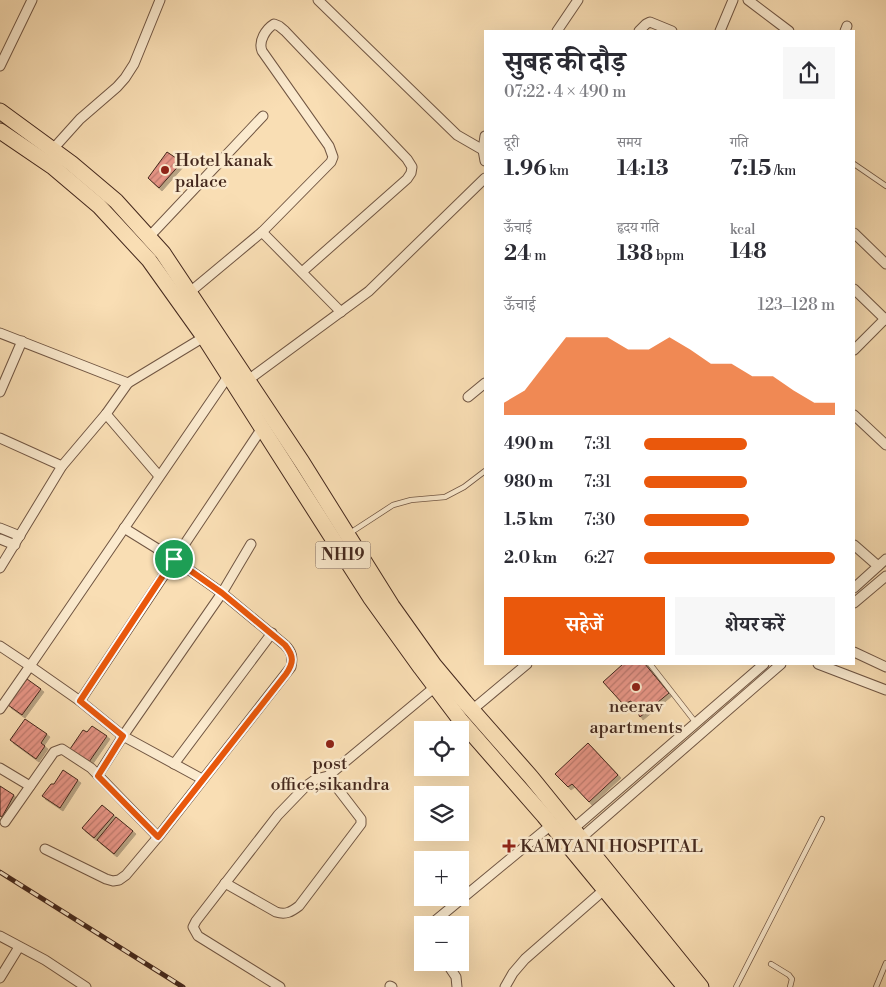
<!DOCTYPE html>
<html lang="hi">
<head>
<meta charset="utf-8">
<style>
  :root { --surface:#fff; --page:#f7f7f7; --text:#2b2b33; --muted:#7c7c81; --accent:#ea580c }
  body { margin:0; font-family:"Libre Bodoni","Noto Serif Devanagari",serif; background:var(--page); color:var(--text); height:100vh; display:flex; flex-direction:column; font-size:19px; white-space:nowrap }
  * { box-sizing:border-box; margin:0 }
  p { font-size:16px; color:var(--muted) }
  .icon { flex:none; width:28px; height:28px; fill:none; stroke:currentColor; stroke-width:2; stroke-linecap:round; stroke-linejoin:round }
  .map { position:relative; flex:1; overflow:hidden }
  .panel { position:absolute; left:484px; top:30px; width:371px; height:635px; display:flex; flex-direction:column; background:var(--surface); border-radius:0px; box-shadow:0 5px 20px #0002 }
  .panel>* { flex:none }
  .tools { position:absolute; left:414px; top:721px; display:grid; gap:10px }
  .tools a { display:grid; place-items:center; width:55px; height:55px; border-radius:0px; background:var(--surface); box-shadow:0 5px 20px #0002; font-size:25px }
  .pin { position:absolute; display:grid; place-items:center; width:42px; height:42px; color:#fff; margin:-21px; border:2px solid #fff; border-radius:50%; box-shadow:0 1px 5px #0007 }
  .round { display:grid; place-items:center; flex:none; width:52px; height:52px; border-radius:0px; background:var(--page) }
  .overview { display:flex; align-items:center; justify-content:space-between; height:85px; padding:0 20px }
  h1 { font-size:28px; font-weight:700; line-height:38px }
  .stats { display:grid; grid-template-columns:repeat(3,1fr); gap:8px; height:85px; padding:5px 20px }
  .stats div { display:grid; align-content:center }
  .stats b { font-size:21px; font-weight:700 }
  .stats small { font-size:14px; font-weight:400 }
  .stats p { font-size:14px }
  .chart { height:140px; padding:10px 20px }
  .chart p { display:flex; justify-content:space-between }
  .chart svg { width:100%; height:90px; margin-top:5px; fill:var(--accent); opacity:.7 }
  .button { display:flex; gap:10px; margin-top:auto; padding:10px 20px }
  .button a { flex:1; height:58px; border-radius:0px; background:var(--accent); color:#fff; font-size:20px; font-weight:700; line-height:58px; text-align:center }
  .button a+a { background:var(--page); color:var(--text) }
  ul { padding:0 20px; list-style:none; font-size:16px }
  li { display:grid; grid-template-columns:80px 60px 1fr; align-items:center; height:38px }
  li i { height:12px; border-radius:6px; background:var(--accent) }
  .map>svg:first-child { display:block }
  .building { fill:url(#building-hatch); stroke:#44281d; filter:url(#shadow) }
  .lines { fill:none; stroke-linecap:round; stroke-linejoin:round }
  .lane-casing { stroke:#715643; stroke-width:6 }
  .street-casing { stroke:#715643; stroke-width:11 }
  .highway-casing { stroke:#44281d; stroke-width:17 }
  .lane { stroke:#fbeace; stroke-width:4.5 }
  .street { stroke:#fbeace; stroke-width:9 }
  .highway { stroke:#f9deb4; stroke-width:15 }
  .rail-casing { stroke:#44281d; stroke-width:5 }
  .rail { stroke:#fbeace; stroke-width:3; stroke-dasharray:9; stroke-linecap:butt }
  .route-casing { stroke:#fff; stroke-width:10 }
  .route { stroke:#ea580c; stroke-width:6 }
  .poi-dot { fill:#8f2418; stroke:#fbeace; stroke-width:2 }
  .labels { text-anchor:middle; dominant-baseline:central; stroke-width:5; stroke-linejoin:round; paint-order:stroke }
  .shield { fill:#fbeace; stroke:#7b6252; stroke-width:1 }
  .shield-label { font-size:16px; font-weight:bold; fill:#44281d }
  .poi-label { font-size:18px; fill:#44281d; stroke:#fbeace; text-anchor:start }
</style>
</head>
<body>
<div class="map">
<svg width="886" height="987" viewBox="0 0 886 987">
  <defs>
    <pattern id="building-hatch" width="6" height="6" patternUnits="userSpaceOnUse" patternTransform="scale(1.25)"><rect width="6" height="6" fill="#e89687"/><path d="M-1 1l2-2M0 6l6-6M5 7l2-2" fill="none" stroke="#be7a6e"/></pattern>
    <filter id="shadow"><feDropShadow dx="3" dy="3" stdDeviation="0" flood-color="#0004"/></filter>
  </defs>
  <rect width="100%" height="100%" fill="#f9deb4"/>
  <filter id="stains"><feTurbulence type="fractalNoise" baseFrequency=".004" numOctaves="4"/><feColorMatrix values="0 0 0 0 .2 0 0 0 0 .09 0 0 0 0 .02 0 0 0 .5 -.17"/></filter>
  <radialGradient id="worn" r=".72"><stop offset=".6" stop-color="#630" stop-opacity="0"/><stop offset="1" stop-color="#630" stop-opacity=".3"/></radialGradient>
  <g class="building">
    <polygon points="167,152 182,162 159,188 148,178"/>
    <polygon points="623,664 645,664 669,693 640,717 631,701 623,704 603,682"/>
    <polygon points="27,679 41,689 22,715 8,705"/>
    <polygon points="25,719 47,734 41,743 45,746 36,759 10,740"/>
    <polygon points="92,726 107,736 89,762 70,749 83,730 87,732"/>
    <polygon points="588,743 618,775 589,802 572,784 568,787 555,774"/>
    <polygon points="63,770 78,780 60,808 42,796 51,784 54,784"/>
    <polygon points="0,786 14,795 2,817 0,816"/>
    <polygon points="102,805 114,815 94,838 82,828"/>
    <polygon points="116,817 133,831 114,854 97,840"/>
  </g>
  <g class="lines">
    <g class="lane-casing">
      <g id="lane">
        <polyline points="854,164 886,186"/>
        <polyline points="350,533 393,505 411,500 445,497 464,487 485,471"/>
        <polyline points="650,664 696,723"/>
        <polyline points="771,964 789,975 792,979 790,987"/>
        <polyline points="736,987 822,819"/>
        <polyline points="876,987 886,963"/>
      </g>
    </g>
    <g class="street-casing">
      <g id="street">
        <polyline points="318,0 457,135 483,150"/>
        <polyline points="748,0 789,31"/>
        <polyline points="557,31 578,0"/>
        <polyline points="639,31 646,24 650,22 672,31"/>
        <polyline points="720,31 733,0"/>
        <polyline points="845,31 847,26"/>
        <polyline points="0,66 32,0"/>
        <polyline points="485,136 483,150 485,161"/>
        <polyline points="53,149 80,119 117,87 125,78 134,64 160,0"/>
        <path d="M262 232 331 162 333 157 329 146 262 51C258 41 266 29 274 24L279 26 285 31 407 159 412 167 411 173 407 179 302 272"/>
        <polyline points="854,233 886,264"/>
        <polyline points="148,238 263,116"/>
        <polyline points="854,289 886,320"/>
        <polyline points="190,292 262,232 341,312"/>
        <polyline points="0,333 128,383"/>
        <polyline points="854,350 886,318"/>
        <polyline points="248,380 369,291 485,178"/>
        <polyline points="0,392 22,341"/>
        <polyline points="468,397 485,383"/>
        <polyline points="106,414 159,476"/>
        <polyline points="854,415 886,445"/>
        <polyline points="0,438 62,466"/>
        <polyline points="0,528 20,536"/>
        <polyline points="0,539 15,545"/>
        <polyline points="854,545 878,566"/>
        <polyline points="0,568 62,466 106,414 128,383 204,337"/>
        <polyline points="854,588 886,559"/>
        <polyline points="854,603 886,576"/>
        <polyline points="0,646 30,666 229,375"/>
        <polyline points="854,652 886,667"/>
        <polyline points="818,664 886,690"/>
        <polyline points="80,701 262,428"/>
        <polyline points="0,709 30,666 80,701 123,736 202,779"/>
        <polyline points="472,710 527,664"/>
        <polyline points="174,764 272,633"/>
        <polyline points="0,768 30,786"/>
        <polyline points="98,775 123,736 222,593 251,544"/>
        <polyline points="5,822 54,752 62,749 91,768 158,837"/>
        <polyline points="573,829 764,664"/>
        <polyline points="580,839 781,664"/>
        <path d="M45 849 106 879 113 881 119 880 126 875 158 837 291 667C293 657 292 652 285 645L222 593 174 559 124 528"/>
        <path d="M225 883 276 912C286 915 291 912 299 906L361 824V819L328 776"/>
        <polyline points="430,925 551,825"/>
        <polyline points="0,936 45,960 86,987"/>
        <polyline points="446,962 456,977 457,987"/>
        <polyline points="0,978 19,947"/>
        <polyline points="390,986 392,987"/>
        <polyline points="280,987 198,936 193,927 196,921 278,815 306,786 316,779 328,776 435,687"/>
        <polyline points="505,987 513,973 525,959 605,889"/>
      </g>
    </g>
    <g class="highway-casing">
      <g id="highway">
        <polyline points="0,111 71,163 116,201 163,253 302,462 392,606 434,665 465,702 531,777 701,987"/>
        <polyline points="0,131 53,167 99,206 149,260 204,337 370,597 421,668 461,721 544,816 685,987"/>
      </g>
    </g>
    <use href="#lane" class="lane"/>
    <use href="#street" class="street"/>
    <use href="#highway" class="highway"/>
    <g class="rail-casing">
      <polyline id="rail" points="0,872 183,987"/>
    </g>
    <use href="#rail" class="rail"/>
  </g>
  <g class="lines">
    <g class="route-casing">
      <path id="route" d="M174 559 222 593 285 645C294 656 294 663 286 674L158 837 98 776 123 736 80 701Z"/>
    </g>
    <use href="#route" class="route"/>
  </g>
  <g class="poi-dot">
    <circle cx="165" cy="170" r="5"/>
    <circle cx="636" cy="687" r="5"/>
    <circle cx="330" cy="744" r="5"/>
    <path d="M506.5 838.5h5v5h5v5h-5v5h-5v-5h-5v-5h5z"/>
  </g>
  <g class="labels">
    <rect class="shield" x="315.5" y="541.5" width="55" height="27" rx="4"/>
    <g class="shield-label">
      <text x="343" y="555">NH19</text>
    </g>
    <g class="poi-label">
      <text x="175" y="160">Hotel kanak<tspan x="175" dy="21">palace</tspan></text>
      <text x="636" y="706" text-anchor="middle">neerav<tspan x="636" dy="21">apartments</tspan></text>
      <text x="330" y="763" text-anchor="middle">post<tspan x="330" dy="21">office,sikandra</tspan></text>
      <text x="520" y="846">KAMYANI HOSPITAL</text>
    </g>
  </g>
  <rect width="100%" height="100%" filter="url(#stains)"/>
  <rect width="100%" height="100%" fill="url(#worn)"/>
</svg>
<div class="tools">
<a><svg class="icon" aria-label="locate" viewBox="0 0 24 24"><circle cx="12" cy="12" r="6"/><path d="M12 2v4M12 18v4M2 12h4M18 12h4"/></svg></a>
<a><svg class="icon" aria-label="layers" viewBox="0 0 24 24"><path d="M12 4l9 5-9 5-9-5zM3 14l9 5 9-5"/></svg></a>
<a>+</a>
<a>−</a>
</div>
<div class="pin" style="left:174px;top:559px;background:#1e9e55"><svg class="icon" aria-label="arrive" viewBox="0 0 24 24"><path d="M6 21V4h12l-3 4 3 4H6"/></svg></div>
<section class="panel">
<div class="overview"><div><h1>सुबह की दौड़</h1><p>07:22 · 4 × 490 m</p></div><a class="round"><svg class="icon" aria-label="share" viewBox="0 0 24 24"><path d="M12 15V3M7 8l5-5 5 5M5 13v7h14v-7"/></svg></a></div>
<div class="stats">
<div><p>दूरी</p><b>1.96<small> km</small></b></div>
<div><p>समय</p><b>14:13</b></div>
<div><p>गति</p><b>7:15<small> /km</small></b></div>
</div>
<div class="stats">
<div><p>ऊँचाई</p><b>24<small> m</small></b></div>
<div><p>हृदय गति</p><b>138<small> bpm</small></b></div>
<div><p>kcal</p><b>148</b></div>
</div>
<div class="chart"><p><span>ऊँचाई</span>123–128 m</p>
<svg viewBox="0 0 160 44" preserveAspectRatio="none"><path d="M0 44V38L10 32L20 19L30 6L40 6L50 6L60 12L70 12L80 6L90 12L100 19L110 19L120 25L130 25L140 32L150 38L160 38V44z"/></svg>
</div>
<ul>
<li><b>490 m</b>7:31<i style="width:54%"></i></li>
<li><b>980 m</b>7:31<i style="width:54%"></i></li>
<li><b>1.5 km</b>7:30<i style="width:55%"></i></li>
<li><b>2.0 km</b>6:27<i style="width:100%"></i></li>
</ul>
<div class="button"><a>सहेजें</a><a>शेयर करें</a></div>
</section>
</div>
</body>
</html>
